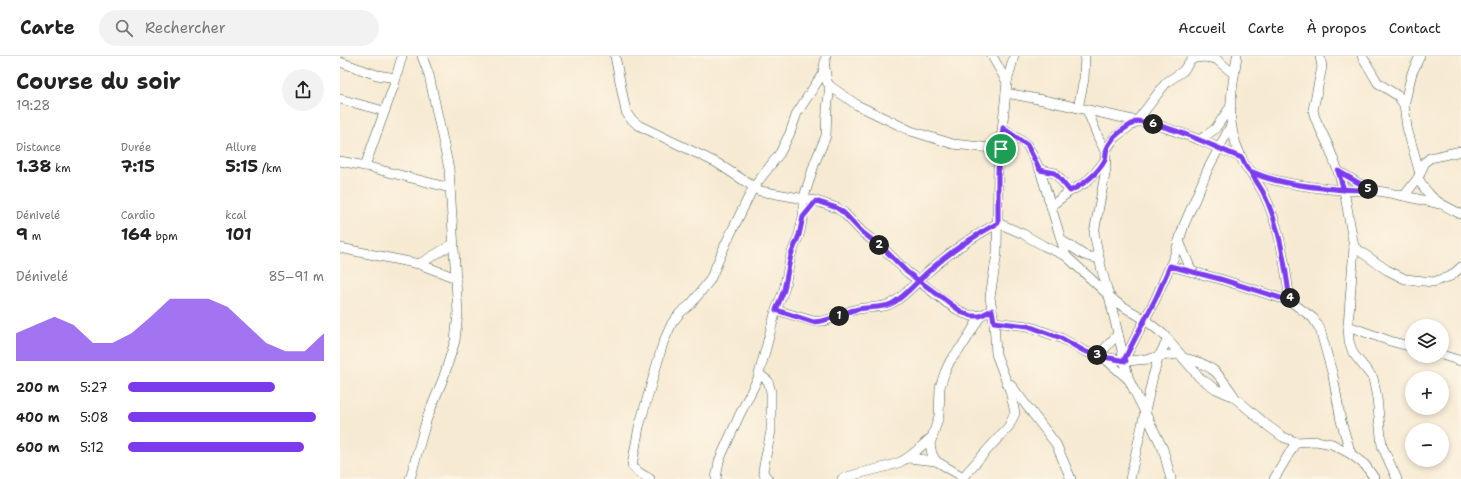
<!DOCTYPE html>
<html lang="fr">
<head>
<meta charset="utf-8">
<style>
  :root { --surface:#fff; --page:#f2f2f2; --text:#222; --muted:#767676; --line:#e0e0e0; --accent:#7c3aed }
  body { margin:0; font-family:"Shantell Sans",sans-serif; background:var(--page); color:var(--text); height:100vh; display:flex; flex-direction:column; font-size:15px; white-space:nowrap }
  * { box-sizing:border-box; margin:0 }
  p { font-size:13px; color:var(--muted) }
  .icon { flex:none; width:22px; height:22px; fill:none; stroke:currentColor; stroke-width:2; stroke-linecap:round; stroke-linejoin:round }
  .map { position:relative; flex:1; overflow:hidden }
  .side { display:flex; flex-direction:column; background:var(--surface); width:340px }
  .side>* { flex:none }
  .buttons { position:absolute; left:1065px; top:263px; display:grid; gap:8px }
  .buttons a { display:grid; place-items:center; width:44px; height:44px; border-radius:50%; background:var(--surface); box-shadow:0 2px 6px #0003; font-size:20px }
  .pin { position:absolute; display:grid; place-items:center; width:34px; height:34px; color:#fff; margin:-17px; border:2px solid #fff; border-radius:50%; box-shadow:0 1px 4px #0007 }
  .km { position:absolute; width:20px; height:20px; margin:-10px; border-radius:50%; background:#222; color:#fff; font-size:11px; line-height:20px; text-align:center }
  .round { display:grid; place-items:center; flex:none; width:42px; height:42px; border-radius:21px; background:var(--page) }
  .summary { display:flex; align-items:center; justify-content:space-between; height:68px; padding:0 16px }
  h1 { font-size:22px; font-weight:700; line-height:30px }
  .stats { display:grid; grid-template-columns:repeat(3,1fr); gap:6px; height:68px; padding:4px 16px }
  .stats div { display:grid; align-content:center }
  .stats b { font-size:17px; font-weight:700 }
  .stats small { font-size:11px; font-weight:400 }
  .stats p { font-size:11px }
  .chart { height:112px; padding:8px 16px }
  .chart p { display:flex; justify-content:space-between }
  .chart svg { width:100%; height:72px; margin-top:4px; fill:var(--accent); opacity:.7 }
  ul { padding:0 16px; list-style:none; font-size:13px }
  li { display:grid; grid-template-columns:64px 48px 1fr; align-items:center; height:30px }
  li i { height:10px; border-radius:5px; background:var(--accent) }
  header { display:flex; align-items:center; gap:24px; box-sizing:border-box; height:56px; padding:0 20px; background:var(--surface); border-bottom:1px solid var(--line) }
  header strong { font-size:19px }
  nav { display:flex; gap:22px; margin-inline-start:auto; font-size:14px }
  .search { width:280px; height:36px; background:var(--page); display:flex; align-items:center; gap:10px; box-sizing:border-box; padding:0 14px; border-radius:22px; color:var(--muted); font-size:15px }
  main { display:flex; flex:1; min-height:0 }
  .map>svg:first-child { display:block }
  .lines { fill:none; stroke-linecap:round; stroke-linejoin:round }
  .minor-casing { stroke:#3f574c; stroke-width:10 }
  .minor { stroke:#fff; stroke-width:9 }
  .route-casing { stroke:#fff; stroke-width:8 }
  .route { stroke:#7c3aed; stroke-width:5 }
</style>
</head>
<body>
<header>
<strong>Carte</strong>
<div class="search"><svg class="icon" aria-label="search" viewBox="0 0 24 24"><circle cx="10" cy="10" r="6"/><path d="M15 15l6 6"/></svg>Rechercher</div>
<nav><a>Accueil</a><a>Carte</a><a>À propos</a><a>Contact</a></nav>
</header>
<main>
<section class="side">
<div class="summary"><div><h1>Course du soir</h1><p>19:28</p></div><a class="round"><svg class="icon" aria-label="share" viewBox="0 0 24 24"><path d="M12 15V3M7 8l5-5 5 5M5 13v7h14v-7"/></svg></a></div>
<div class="stats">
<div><p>Distance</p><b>1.38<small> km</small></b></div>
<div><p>Durée</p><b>7:15</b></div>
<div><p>Allure</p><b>5:15<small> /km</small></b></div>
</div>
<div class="stats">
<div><p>Dénivelé</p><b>9<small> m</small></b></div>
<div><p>Cardio</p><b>164<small> bpm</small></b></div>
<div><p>kcal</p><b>101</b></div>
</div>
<div class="chart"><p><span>Dénivelé</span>85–91 m</p>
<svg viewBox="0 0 160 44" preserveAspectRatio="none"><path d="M0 44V27L10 22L20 17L30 22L40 33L50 33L60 27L70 17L80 6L90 6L100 6L110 11L120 22L130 33L140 38L150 38L160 27V44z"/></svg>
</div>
<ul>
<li><b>200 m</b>5:27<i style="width:75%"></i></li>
<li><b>400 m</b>5:08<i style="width:96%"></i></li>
<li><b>600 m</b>5:12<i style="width:90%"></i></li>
</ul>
</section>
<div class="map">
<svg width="1121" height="423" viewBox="0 0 1121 423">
  <rect width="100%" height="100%" fill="#fcf5e5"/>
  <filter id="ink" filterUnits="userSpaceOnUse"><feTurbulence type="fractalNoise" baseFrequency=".025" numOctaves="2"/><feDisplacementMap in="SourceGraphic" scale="8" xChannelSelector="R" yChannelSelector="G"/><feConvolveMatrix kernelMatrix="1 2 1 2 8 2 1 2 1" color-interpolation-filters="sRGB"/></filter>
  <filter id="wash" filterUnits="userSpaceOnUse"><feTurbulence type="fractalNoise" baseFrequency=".012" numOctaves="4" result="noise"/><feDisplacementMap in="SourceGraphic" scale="16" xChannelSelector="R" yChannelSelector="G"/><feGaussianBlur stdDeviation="0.9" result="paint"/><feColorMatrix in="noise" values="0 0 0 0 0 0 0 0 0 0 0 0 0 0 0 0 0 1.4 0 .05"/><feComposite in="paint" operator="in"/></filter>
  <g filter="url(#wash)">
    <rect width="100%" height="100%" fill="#f7ead3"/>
  </g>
  <g filter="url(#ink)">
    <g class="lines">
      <g class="minor-casing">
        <g id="minor">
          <polyline points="275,0 286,56 290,62 298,69 377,107 420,135 476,145 497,152 504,157 522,176 544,193 567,216 607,247 623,257 632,260 641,259 652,254"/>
          <polyline points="652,0 667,26"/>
          <path d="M897 0C892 36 884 64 900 98 902 104 904 110 909 114 923 126 984 133 1004 134 1013 135 1022 134 1031 134 1054 137 1077 143 1100 148"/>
          <polyline points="980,0 982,11 973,54 975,62 988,89 998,115 1004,134 1014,191 1008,270 1009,285 1013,297 1033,322 1037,342 1042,390 1057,423"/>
          <polyline points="1022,0 1038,27 1058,40 1064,49 1067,72 1080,118"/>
          <polyline points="0,6 37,19 56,22"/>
          <polyline points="485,11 487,26 490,30 517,49 571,75 613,88 661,93"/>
          <polyline points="666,37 708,45 797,65 815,68 860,84 902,102"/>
          <polyline points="0,43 44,55"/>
          <polyline points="1064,49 1072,17 1080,0"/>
          <polyline points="738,52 744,23 745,0"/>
          <polyline points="747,54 758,81 765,95 766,113 754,177 761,211 769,240 789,324 823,393 831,423"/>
          <polyline points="663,72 687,89 700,114 726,200"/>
          <polyline points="860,84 875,73 891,50"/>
          <polyline points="765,95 775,81 797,65 822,32 827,26 843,15 851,4 855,2 865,1 876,3 894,18"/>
          <polyline points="0,105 25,110 110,132"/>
          <polyline points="25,110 54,29 62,0"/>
          <polyline points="700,114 715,117 730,135"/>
          <path d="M910 115C914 122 919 129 923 136 940 170 945 208 950 245"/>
          <polyline points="998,115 1030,134"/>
          <path d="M1078 122C1090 144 1099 147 1121 158"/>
          <polyline points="1064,140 1078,122 1085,106 1090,102 1121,95"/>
          <polyline points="711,150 730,135 745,127 755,117 766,103"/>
          <polyline points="721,184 744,199 759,203"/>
          <polyline points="839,185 852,216"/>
          <polyline points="1014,191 1047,214 1065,223 1093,226 1111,220 1121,211"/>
          <polyline points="0,192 79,208 116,222"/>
          <polyline points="79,208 113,188"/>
          <polyline points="830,210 880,223 950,245 973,262 980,273 993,320 1001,365 1011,398"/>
          <path d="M436 254 473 265C488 267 500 258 514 254 526 250 540 253 550 248 564 242 578 224 590 214 610 196 634 180 658 167L683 178 704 190 726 200 776 246 804 263 823 278 860 322 876 333 894 341 928 370 943 381 956 386 976 385 992 388 1011 398 1025 409 1035 423"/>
          <polyline points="654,266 688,270 721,282 744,295 758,300 786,305 810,303 819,300 840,298"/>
          <polyline points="1008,270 1050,285 1072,291"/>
          <polyline points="1102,299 1121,305"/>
          <polyline points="758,300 778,278"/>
          <polyline points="763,301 789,324"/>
          <polyline points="785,302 816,242 834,201 844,169 868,113 890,71"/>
          <path d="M843 302C872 308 878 316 894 340"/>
          <polyline points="419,318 428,325 431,336 431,375 423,414 424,418 428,423"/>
          <polyline points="670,328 716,388 731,423"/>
          <polyline points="568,402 596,405"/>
          <polyline points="623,421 596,405 592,398 590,388 599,360 600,331 605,316 610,305 625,286 641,259"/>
          <polyline points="70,423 87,362 103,323 115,285 118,257 109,113 89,19 82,0"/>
          <path d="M310 423C304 419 295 416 292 409L299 371 323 287 332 267 340 257 351 248 370 224 386 187 413 132 440 97 450 77 457 57 483 17 486 0"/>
          <polyline points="376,423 379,405 399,360 418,322 436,254 444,234 451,199 459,179 463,161 463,144 475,106 486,80 487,53 490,30"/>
          <path d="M502 423C521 415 541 414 560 406 572 401 582 389 592 381"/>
          <polyline points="621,423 669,370 675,357 670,335 656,298 654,266 650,241 657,197 658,114 667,26 674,0"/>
          <polyline points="790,423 813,320 819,300 828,283"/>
          <polyline points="934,423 956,386"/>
        </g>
      </g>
      <use href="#minor" class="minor"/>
    </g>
  </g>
  <g class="lines" filter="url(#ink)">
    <g class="route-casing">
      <path id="route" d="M661 93 658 114V167C634 180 610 196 590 214 578 224 564 242 551 248 540 253 526 250 514 254 500 258 488 266 473 266L436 254 444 234 451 199 459 179 463 161 476 145 497 152 504 157 522 176 544 193 567 216 623 257 632 260H640L652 254 654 266 688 270 721 282 744 295 758 300 786 305 785 302 816 242 830 210 880 223 950 245C945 208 940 170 923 136 919 129 914 122 910 115 947 131 990 134 1031 134L998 115 1004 134C980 131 930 128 910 115 906 112 904 107 902 102 867 88 834 70 797 65 787 71 776 77 770 87 764 95 767 99 765 104 757 119 744 128 730 135L715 117 700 114 687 89 663 72 661 93"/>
    </g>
    <use href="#route" class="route"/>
  </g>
</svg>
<div class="buttons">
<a><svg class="icon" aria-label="layers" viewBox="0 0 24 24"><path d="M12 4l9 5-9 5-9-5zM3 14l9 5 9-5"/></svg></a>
<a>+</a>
<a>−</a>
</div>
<div class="pin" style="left:661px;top:93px;background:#1e9e55"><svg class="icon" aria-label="arrive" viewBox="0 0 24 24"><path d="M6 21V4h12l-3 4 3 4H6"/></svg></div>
<b class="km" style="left:499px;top:260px">1</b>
<b class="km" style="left:539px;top:189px">2</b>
<b class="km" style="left:757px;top:299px">3</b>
<b class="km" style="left:950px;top:242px">4</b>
<b class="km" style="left:1028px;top:133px">5</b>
<b class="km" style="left:813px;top:68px">6</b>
</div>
</main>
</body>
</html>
